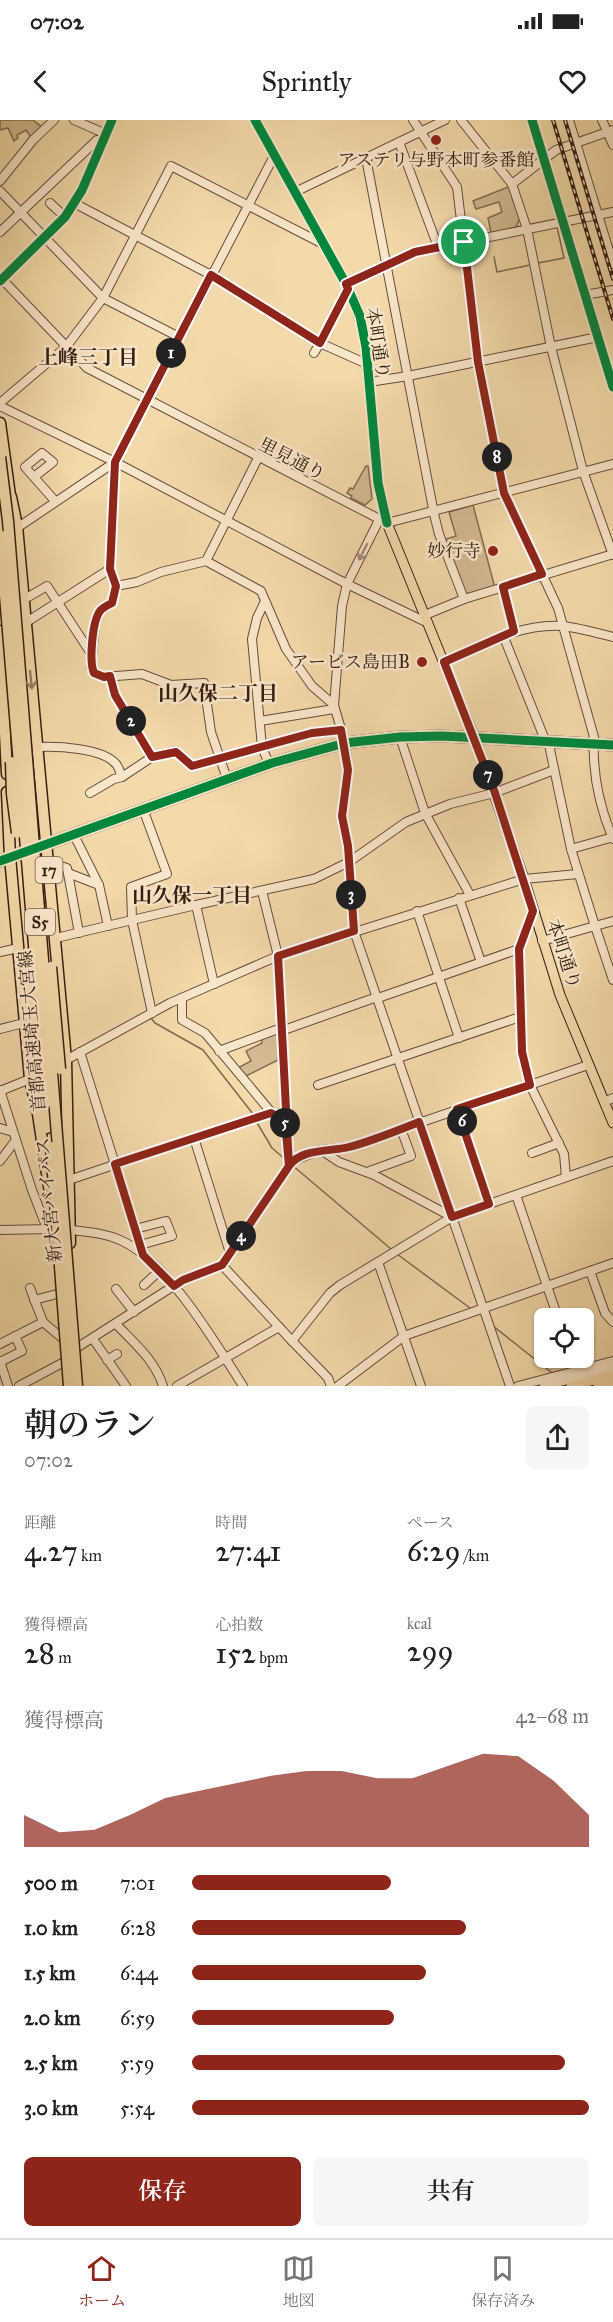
<!DOCTYPE html>
<html lang="ja">
<head>
<meta charset="utf-8">
<style>
  :root { --surface:#fff; --page:#f6f6f6; --text:#222; --muted:#767676; --line:#e0e0e0; --accent:#8f2418 }
  body { margin:0; font-family:"IM FELL Great Primer","Noto Serif JP",serif; background:var(--page); color:var(--text); height:100vh; display:flex; flex-direction:column; font-size:22px; white-space:nowrap }
  * { box-sizing:border-box; margin:0 }
  p { font-size:20px; color:var(--muted) }
  .icon { flex:none; width:33px; height:33px; fill:none; stroke:currentColor; stroke-width:2; stroke-linecap:round; stroke-linejoin:round }
  .map { position:relative; height:1266px; overflow:hidden }
  .drawer { display:flex; flex-direction:column; background:var(--surface); flex:1 }
  .drawer>* { flex:none }
  .tools { position:absolute; left:534px; top:1188px; display:grid; gap:12px }
  .tools a { display:grid; place-items:center; width:60px; height:60px; border-radius:9px; background:var(--surface); box-shadow:0 2px 4px #0004; font-size:30px }
  .pin { position:absolute; display:grid; place-items:center; width:51px; height:51px; color:#fff; margin:-26px; border:3px solid #fff; border-radius:50%; box-shadow:0 2px 6px #0007 }
  .km { position:absolute; width:30px; height:30px; margin:-15px; border-radius:50%; background:#222; color:#fff; font-size:16px; line-height:30px; text-align:center }
  .round { display:grid; place-items:center; flex:none; width:63px; height:63px; border-radius:9px; background:var(--page) }
  .headline { display:flex; align-items:center; justify-content:space-between; height:102px; padding:0 24px }
  h1 { font-size:33px; font-weight:600; line-height:45px }
  .stats { display:grid; grid-template-columns:repeat(3,1fr); gap:9px; height:102px; padding:6px 24px }
  .stats div { display:grid; align-content:center }
  .stats b { font-size:30px; font-weight:600 }
  .stats small { font-size:16px; font-weight:400 }
  .stats p { font-size:16px }
  .chart { height:168px; padding:12px 24px }
  .chart p { display:flex; justify-content:space-between }
  .chart svg { width:100%; height:108px; margin-top:6px; fill:var(--accent); opacity:.7 }
  .button { display:flex; gap:12px; margin-top:auto; padding:12px 24px }
  .button a { flex:1; height:69px; border-radius:9px; background:var(--accent); color:#fff; font-size:24px; font-weight:600; line-height:69px; text-align:center }
  .button a+a { background:var(--page); color:var(--text) }
  ul { padding:0 24px; list-style:none; font-size:20px }
  li { display:grid; grid-template-columns:96px 72px 1fr; align-items:center; height:45px }
  li i { height:15px; border-radius:8px; background:var(--accent) }
  .status { display:flex; justify-content:space-between; align-items:center; height:42px; padding:0 30px; background:var(--surface); direction:ltr }
  .status svg { height:16px; fill:currentColor }
  header { display:flex; justify-content:space-between; align-items:center; height:78px; padding:0 24px; background:var(--surface); font-size:27px; font-weight:600 }
  .dock { display:flex; justify-content:space-around; align-items:center; height:84px; border-top:2px solid var(--line); background:var(--surface); font-size:16px; color:var(--muted) }
  .dock a { display:grid; justify-items:center; gap:3px }
  .dock .selected { color:var(--accent) }
  .map>svg:first-child { display:block }
  .green { fill:#d3ba91; stroke:#836d52; stroke-width:1.5 }
  .lines { fill:none; stroke-linecap:round; stroke-linejoin:round }
  .stream { stroke:#7f694f; stroke-width:1.5 }
  .minor-casing { stroke:#634e39; stroke-width:10 }
  .major-casing { stroke:#332013; stroke-width:11 }
  .highway-casing { stroke:#332013; stroke-width:13 }
  .minor { stroke:#f8e6c8; stroke-width:8 }
  .major { stroke:#f4d9ab; stroke-width:9 }
  .highway { stroke:#f4d9ab; stroke-width:10 }
  .rail-casing { stroke:#332013; stroke-width:4 }
  .rail { stroke:#f8e6c8; stroke-width:1.5; stroke-dasharray:4.5; stroke-linecap:butt }
  .highway-bridge-casing { stroke:#332013; stroke-width:13; stroke-linecap:butt }
  .highway-bridge { stroke:#f4d9ab; stroke-width:10 }
  .cycleway-casing { stroke:#f8e6c8; stroke-width:13 }
  .cycleway { stroke:#00873e; stroke-width:9 }
  .oneway { stroke:#9f8d77 }
  .oneway2 { stroke:#947c5f }
  .route-casing { stroke:#fff; stroke-width:12 }
  .route { stroke:#8f2418; stroke-width:8 }
  .poi-dot { fill:#8f2418; stroke:#f8e6c8; stroke-width:2 }
  .labels { text-anchor:middle; dominant-baseline:central; stroke-width:5; stroke-linejoin:round; paint-order:stroke }
  .shield { fill:#f8e6c8; stroke:#6e5b49; stroke-width:1.5 }
  .shield-label { font-size:16px; font-weight:bold; fill:#332013 }
  .poi-label { font-size:18px; fill:#332013; stroke:#f8e6c8; text-anchor:end }
  .street-label { font-size:18px; fill:#332013; stroke:#f8e6c8 }
  .neighbourhood-label { font-size:20px; font-weight:bold; fill:#332013; stroke:#f8e6c8 }
</style>
</head>
<body>
<div class="status"><b>07:02</b><svg viewBox="0 0 49 12"><path d="M0 12V9h3v3zM5 12V6h3v6zM10 12V3h3v9zM15 12V0h3v12zM26 1h20v11H26zM47 4h2v5h-2z"/></svg></div>
<header><svg class="icon" aria-label="back" viewBox="0 0 24 24"><path d="M15 5l-7 7 7 7"/></svg>Sprintly<svg class="icon" aria-label="heart" viewBox="0 0 24 24"><path d="M12 20l-8-8c-3-5 5-10 8-4 3-6 11-1 8 4z"/></svg></header>
<div class="map">
<svg width="613" height="1266" viewBox="0 0 613 1266">
  <rect width="100%" height="100%" fill="#f4d9ab"/>
  <filter id="stains"><feTurbulence type="fractalNoise" baseFrequency=".00333" numOctaves="4"/><feColorMatrix values="0 0 0 0 .2 0 0 0 0 .09 0 0 0 0 .02 0 0 0 .5 -.17"/></filter>
  <radialGradient id="worn" r=".72"><stop offset=".6" stop-color="#630" stop-opacity="0"/><stop offset="1" stop-color="#630" stop-opacity=".3"/></radialGradient>
  <g class="green">
    <polygon points="0,0 33,0 43,8 31,17 26,10 17,15 18,18 14,21 8,8 0,10"/>
    <polygon points="508,67 511,68 520,98 515,109 491,113 488,98 502,92 499,82 476,89 473,81"/>
    <polygon points="366,346 368,346 372,379 365,385 351,378 352,376 347,373 350,368 353,369"/>
    <polygon points="473,385 495,468 466,478 443,420 456,416 449,392"/>
    <polygon points="278,911 278,940 244,957 236,949 251,941 246,931 262,923 261,916"/>
  </g>
  <g class="lines">
    <g class="stream">
      <polyline points="494,137 497,152 530,145"/>
      <polyline points="538,143 564,138 557,107"/>
      <polyline points="143,902 151,898 155,903 203,930 253,994"/>
      <polyline points="256,1001 272,1028 286,1040"/>
      <polyline points="292,1045 391,1129"/>
      <polyline points="397,1134 470,1188"/>
      <polyline points="493,1206 551,1252"/>
    </g>
    <g class="minor-casing">
      <g id="minor">
        <polyline points="74,0 106,14"/>
        <path d="M413 0 457 67 478 242 504 373 558 488 594 617C592 654 599 686 613 719"/>
        <polyline points="461,0 512,64 527,109 551,227 583,351 613,435"/>
        <polyline points="532,0 613,267"/>
        <polyline points="569,0 613,144"/>
        <polyline points="602,0 613,25"/>
        <polyline points="399,22 438,127"/>
        <polyline points="366,38 434,394 439,414 464,479"/>
        <polyline points="0,61 33,20 54,0"/>
        <polyline points="512,64 556,30 613,10"/>
        <polyline points="0,71 103,178 179,217"/>
        <polyline points="295,72 445,0"/>
        <polyline points="50,83 65,97"/>
        <polyline points="74,83 211,155 320,223 314,233"/>
        <polyline points="0,112 97,20 103,20"/>
        <polyline points="0,157 87,248 387,403 613,344"/>
        <polyline points="346,164 415,132 613,92"/>
        <polyline points="348,169 320,223 367,244"/>
        <polyline points="585,175 613,170"/>
        <polyline points="369,262 408,256 598,217"/>
        <polyline points="0,283 66,227 103,178 171,46 323,124"/>
        <polyline points="0,286 115,342 347,464 428,503"/>
        <polyline points="34,357 53,342 42,333 25,347 55,381"/>
        <polyline points="379,400 347,464 342,486 334,585 345,623 348,650 342,696 348,726 354,811 510,1266"/>
        <polyline points="14,410 115,342"/>
        <polyline points="206,441 261,471 286,529 312,566 334,585"/>
        <polyline points="110,449 115,342 275,34"/>
        <polyline points="116,466 137,462 161,452 206,441 258,338"/>
        <polyline points="503,467 514,511"/>
        <polyline points="23,480 47,466 92,535"/>
        <polyline points="265,481 257,498 252,519 262,627 269,644"/>
        <polyline points="425,495 464,479 613,434"/>
        <polyline points="25,503 110,449 116,466 112,483 100,491 95,505 91,547 95,553 104,557 142,554 171,565 204,563 211,612 227,659"/>
        <polyline points="503,515 545,620"/>
        <path d="M444 542C482 525 520 503 563 506 579 508 597 513 613 517"/>
        <polyline points="110,556 115,575 152,637"/>
        <polyline points="260,601 334,589"/>
        <polyline points="400,617 425,693 470,775"/>
        <polyline points="548,620 571,729 595,806 613,801"/>
        <path d="M37 627C57 626 103 628 116 644 119 647 120 653 122 657"/>
        <polyline points="90,673 114,659 122,657 152,637 176,631 192,646 312,613 341,610"/>
        <polyline points="143,689 167,754 131,767 132,800 152,893"/>
        <polyline points="76,719 99,765 108,806"/>
        <polyline points="571,729 613,717"/>
        <polyline points="48,742 67,748 79,813"/>
        <polyline points="68,753 99,765"/>
        <polyline points="262,771 278,836 289,1046"/>
        <polyline points="459,778 481,842"/>
        <polyline points="417,791 459,918"/>
        <polyline points="533,791 519,829 522,932 530,965 564,1034 566,1057"/>
        <polyline points="56,818 196,785"/>
        <polyline points="542,821 595,806 613,860"/>
        <polyline points="0,832 18,828"/>
        <polyline points="214,864 196,785 314,759 349,742 406,702 450,684 494,673 554,650"/>
        <polyline points="182,878 182,900 205,913 271,992 285,1000"/>
        <polyline points="378,878 519,829"/>
        <polyline points="0,909 24,903"/>
        <polyline points="281,911 377,877"/>
        <polyline points="219,931 281,908"/>
        <polyline points="80,932 143,1134"/>
        <polyline points="66,940 170,883 278,836 524,759 578,754"/>
        <polyline points="318,965 520,897"/>
        <polyline points="0,970 32,1070 44,1101"/>
        <polyline points="0,971 30,959"/>
        <polyline points="604,982 613,978"/>
        <polyline points="457,989 489,1084"/>
        <polyline points="0,1008 13,1012"/>
        <polyline points="194,1018 230,1133"/>
        <polyline points="322,1030 349,1027 588,945"/>
        <polyline points="532,1033 559,1023"/>
        <polyline points="0,1041 16,1020"/>
        <polyline points="367,1052 411,1036 401,1009"/>
        <polyline points="69,1060 271,992"/>
        <polyline points="516,1075 558,1198"/>
        <polyline points="135,1109 166,1101 172,1116 140,1125"/>
        <polyline points="0,1110 52,1109"/>
        <path d="M71 1110C88 1112 104 1113 120 1120 167 1140 216 1224 243 1266"/>
        <polyline points="378,1142 421,1266"/>
        <polyline points="222,1145 292,1041 321,1030 339,1042 374,1055 452,1097"/>
        <polyline points="590,1151 605,1193 613,1202"/>
        <polyline points="144,1165 159,1151"/>
        <polyline points="30,1168 43,1202 62,1218"/>
        <polyline points="116,1169 134,1192"/>
        <polyline points="34,1180 57,1174"/>
        <path d="M116 1204C134 1223 155 1240 163 1266"/>
        <polyline points="93,1219 126,1266"/>
        <polyline points="0,1224 43,1202"/>
        <polyline points="78,1227 183,1160 222,1145 292,1221"/>
        <polyline points="571,1238 576,1252"/>
        <polyline points="107,1240 117,1234"/>
        <polyline points="0,1241 8,1266"/>
        <polyline points="0,1242 22,1231 15,1216"/>
        <polyline points="19,1266 64,1242"/>
        <polyline points="177,1266 279,1207"/>
        <polyline points="331,1266 328,1258 292,1221 330,1173 340,1165 452,1097 613,1041"/>
        <polyline points="338,1266 404,1216 613,1143"/>
        <polyline points="518,1266 613,1241"/>
        <polyline points="544,1266 613,1248"/>
      </g>
    </g>
    <g class="major-casing">
      <g id="major">
        <polyline points="255,0 354,180 364,213 378,363 387,403 474,617 524,759 560,875 613,1003"/>
        <polyline points="0,161 65,97 82,70 112,0"/>
        <polyline points="571,1266 613,1255"/>
        <polyline points="598,1266 613,1262"/>
      </g>
    </g>
    <g class="highway-casing">
      <g id="highway">
        <polyline points="0,303 11,383"/>
        <polyline points="11,377 17,406 66,940 70,1123"/>
        <polyline points="0,511 7,654"/>
        <polyline points="7,672 10,737 30,959 38,994 51,1080"/>
        <polyline points="0,741 272,643 345,623 400,617 442,616 613,625"/>
        <polyline points="45,973 47,1008"/>
      </g>
    </g>
    <use href="#minor" class="minor"/>
    <use href="#major" class="major"/>
    <use href="#highway" class="highway"/>
    <g class="rail-casing">
      <g id="rail">
        <polyline points="553,0 613,199"/>
        <polyline points="565,0 613,159"/>
      </g>
    </g>
    <use href="#rail" class="rail"/>
    <g class="highway-bridge-casing">
      <g id="highway-bridge">
        <polyline points="0,337 8,401 77,1266"/>
        <polyline points="0,415 47,982"/>
        <polyline points="11,642 12,674 17,713"/>
        <polyline points="27,836 35,952"/>
        <polyline points="51,847 60,949"/>
        <polyline points="51,1027 69,1266"/>
      </g>
    </g>
    <use href="#highway-bridge" class="highway-bridge"/>
    <g class="cycleway-casing">
      <g id="cycleway">
        <polyline points="255,0 346,164 360,196 366,227 378,363 387,403"/>
        <polyline points="532,0 613,267"/>
        <polyline points="0,161 65,97 82,70 112,0"/>
        <polyline points="0,741 272,643 345,623 400,617 442,616 613,625"/>
      </g>
    </g>
    <use href="#cycleway" class="cycleway"/>
  </g>
  <defs><path id="oneway-shaft" d="M-6 0H5M1.5-3L5.5 0L1.5 3" fill="none" stroke-width="1.6" stroke-linecap="round" stroke-linejoin="round" transform="scale(1.5)"/></defs>
  <use class="oneway" href="#oneway-shaft" transform="translate(363 432) rotate(117)"/>
  <use class="oneway2" href="#oneway-shaft" transform="translate(31 560) rotate(84)"/>
  <g class="lines">
    <g class="route-casing">
      <path id="route" d="M464 122 415 132 346 164 348 169 320 223 211 155 115 342 110 449 116 466 112 483C108 485 102 488 100 491 92 502 89 542 94 553L104 557 110 556 115 575 152 637 176 632 192 646 312 613 341 610 348 650 342 696 348 726 354 811 278 836 289 1046 222 1145 183 1160 174 1166 143 1135 115 1044 271 993 285 1000 289 1046C301 1028 330 1032 349 1027 372 1021 396 1011 419 1002L452 1097 489 1084 457 989 530 965 522 932 519 829 533 791 495 673 444 542 514 511 503 467 542 454 504 373 478 242 464 122"/>
    </g>
    <use href="#route" class="route"/>
  </g>
  <g class="poi-dot">
    <circle cx="436" cy="20" r="6"/>
    <circle cx="493" cy="431" r="6"/>
    <circle cx="422" cy="542" r="6"/>
  </g>
  <g class="labels">
    <g class="shield">
      <rect x="35.5" y="737" width="27" height="26" rx="4.5"/>
      <rect x="25" y="789" width="30" height="26" rx="4.5"/>
    </g>
    <g class="shield-label">
      <text x="49" y="750">17</text>
      <text x="40" y="802">S5</text>
    </g>
    <g class="poi-label">
      <text x="436" y="40" text-anchor="middle">アステリ与野本町参番館</text>
      <text x="481" y="431">妙行寺</text>
      <text x="410" y="542">アービス島田B</text>
    </g>
    <g class="street-label">
      <text transform="translate(378 223) rotate(81)">本町通り</text>
      <text transform="translate(292 339) rotate(27)">里見通り</text>
      <text transform="translate(564 834) rotate(72)">本町通り</text>
      <text transform="translate(32 911) rotate(-95)">首都高速埼玉大宮線</text>
      <text transform="translate(49 1080) rotate(-96)">新大宮バイパス</text>
    </g>
    <g class="neighbourhood-label">
      <text x="88" y="237">上峰三丁目</text>
      <text x="218" y="573">山久保二丁目</text>
      <text x="192" y="775">山久保一丁目</text>
    </g>
  </g>
  <rect width="100%" height="100%" filter="url(#stains)"/>
  <rect width="100%" height="100%" fill="url(#worn)"/>
</svg>
<div class="tools">
<a><svg class="icon" aria-label="locate" viewBox="0 0 24 24"><circle cx="12" cy="12" r="6"/><path d="M12 2v4M12 18v4M2 12h4M18 12h4"/></svg></a>
</div>
<div class="pin" style="left:464px;top:122px;background:#1e9e55"><svg class="icon" aria-label="arrive" viewBox="0 0 24 24"><path d="M6 21V4h12l-3 4 3 4H6"/></svg></div>
<b class="km" style="left:171px;top:233px">1</b>
<b class="km" style="left:131px;top:601px">2</b>
<b class="km" style="left:351px;top:775px">3</b>
<b class="km" style="left:241px;top:1116px">4</b>
<b class="km" style="left:285px;top:1003px">5</b>
<b class="km" style="left:462px;top:1001px">6</b>
<b class="km" style="left:488px;top:655px">7</b>
<b class="km" style="left:497px;top:337px">8</b>
</div>
<section class="drawer">
<div class="headline"><div><h1>朝のラン</h1><p>07:02</p></div><a class="round"><svg class="icon" aria-label="share" viewBox="0 0 24 24"><path d="M12 15V3M7 8l5-5 5 5M5 13v7h14v-7"/></svg></a></div>
<div class="stats">
<div><p>距離</p><b>4.27<small> km</small></b></div>
<div><p>時間</p><b>27:41</b></div>
<div><p>ペース</p><b>6:29<small> /km</small></b></div>
</div>
<div class="stats">
<div><p>獲得標高</p><b>28<small> m</small></b></div>
<div><p>心拍数</p><b>152<small> bpm</small></b></div>
<div><p>kcal</p><b>299</b></div>
</div>
<div class="chart"><p><span>獲得標高</span>42–68 m</p>
<svg viewBox="0 0 160 44" preserveAspectRatio="none"><path d="M0 44V31L10 38L20 37L30 31L40 24L50 21L60 18L70 15L80 13L90 13L100 16L110 16L120 11L130 6L140 7L150 17L160 31V44z"/></svg>
</div>
<ul>
<li><b>500 m</b>7:01<i style="width:50%"></i></li>
<li><b>1.0 km</b>6:28<i style="width:69%"></i></li>
<li><b>1.5 km</b>6:44<i style="width:59%"></i></li>
<li><b>2.0 km</b>6:59<i style="width:51%"></i></li>
<li><b>2.5 km</b>5:59<i style="width:94%"></i></li>
<li><b>3.0 km</b>5:54<i style="width:100%"></i></li>
</ul>
<div class="button"><a>保存</a><a>共有</a></div>
</section>
<nav class="dock">
<a class="selected"><svg class="icon" aria-label="home" viewBox="0 0 24 24"><path d="M3 11l9-7 9 7M6 9v11h12V9"/></svg>ホーム</a>
<a><svg class="icon" aria-label="map" viewBox="0 0 24 24"><path d="M3 6l6-2 6 2 6-2v14l-6 2-6-2-6 2zM9 4v14M15 6v14"/></svg>地図</a>
<a><svg class="icon" aria-label="saved" viewBox="0 0 24 24"><path d="M7 4h10v16l-5-4-5 4z"/></svg>保存済み</a>
</nav>
</body>
</html>
